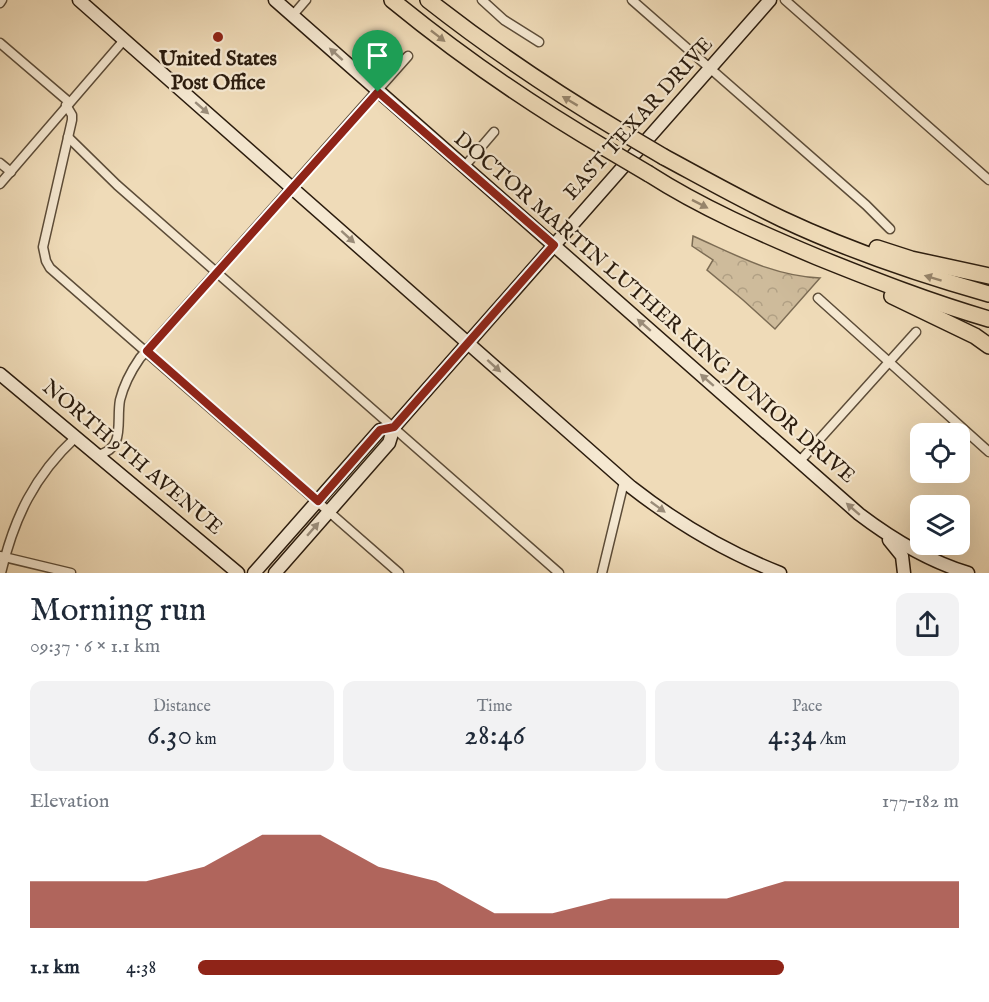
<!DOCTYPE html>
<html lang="en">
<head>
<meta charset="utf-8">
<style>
  :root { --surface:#fff; --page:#f2f2f3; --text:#1f2937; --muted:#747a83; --accent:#8f2418 }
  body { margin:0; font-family:"IM FELL English",serif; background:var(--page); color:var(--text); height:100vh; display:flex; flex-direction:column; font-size:22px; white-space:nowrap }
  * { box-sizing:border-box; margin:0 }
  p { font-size:20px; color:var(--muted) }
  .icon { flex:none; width:33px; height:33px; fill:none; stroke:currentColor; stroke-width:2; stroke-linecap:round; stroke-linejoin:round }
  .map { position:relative; height:573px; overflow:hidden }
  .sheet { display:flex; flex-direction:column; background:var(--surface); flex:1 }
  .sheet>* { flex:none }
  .controls { position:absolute; left:910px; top:423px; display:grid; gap:12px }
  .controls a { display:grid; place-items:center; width:60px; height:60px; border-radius:12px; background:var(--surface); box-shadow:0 6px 24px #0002; font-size:30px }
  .pin { position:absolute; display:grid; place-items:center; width:51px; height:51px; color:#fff; margin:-62px -26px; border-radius:50% 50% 50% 0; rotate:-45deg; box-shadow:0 0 6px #0007 }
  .pin .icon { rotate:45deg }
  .round { display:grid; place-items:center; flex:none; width:63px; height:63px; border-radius:12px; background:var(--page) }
  .headline { display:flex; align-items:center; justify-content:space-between; height:102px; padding:0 30px }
  h1 { font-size:33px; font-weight:600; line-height:45px }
  .stats { display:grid; grid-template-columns:repeat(3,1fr); gap:9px; height:102px; padding:6px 30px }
  .stats div { display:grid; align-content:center; border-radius:12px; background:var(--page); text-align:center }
  .stats b { font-size:30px; font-weight:600 }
  .stats small { font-size:16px; font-weight:400 }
  .stats p { font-size:16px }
  .chart { height:168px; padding:12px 30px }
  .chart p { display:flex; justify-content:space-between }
  .chart svg { width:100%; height:108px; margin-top:6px; fill:var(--accent); opacity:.7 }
  ul { padding:0 30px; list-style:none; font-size:20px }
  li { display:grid; grid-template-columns:96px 72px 1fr; align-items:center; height:45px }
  li i { height:15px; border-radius:8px; background:var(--accent) }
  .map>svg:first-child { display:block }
  .forest { fill:url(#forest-crowns); stroke:#7c6c54; stroke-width:1.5 }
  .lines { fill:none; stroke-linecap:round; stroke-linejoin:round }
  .minor-casing { stroke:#5c4c38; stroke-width:11 }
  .secondary-casing { stroke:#2b1c0e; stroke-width:15 }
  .motorway-casing { stroke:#2b1c0e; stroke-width:18 }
  .minor { stroke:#f5e8d1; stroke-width:8 }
  .secondary { stroke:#f5e8d1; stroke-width:12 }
  .motorway { stroke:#efdbb8; stroke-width:15 }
  .motorway-bridge-casing { stroke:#2b1c0e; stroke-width:18; stroke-linecap:butt }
  .motorway-bridge { stroke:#efdbb8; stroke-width:15 }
  .oneway { fill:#97856c }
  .oneway2 { fill:#9a8c79 }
  .route-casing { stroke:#fff; stroke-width:12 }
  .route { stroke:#8f2418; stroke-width:8 }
  .poi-dot { fill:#8f2418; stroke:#f5e8d1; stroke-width:2 }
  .labels { text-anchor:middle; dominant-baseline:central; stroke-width:4.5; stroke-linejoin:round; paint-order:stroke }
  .poi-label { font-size:21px; font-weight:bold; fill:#2b1c0e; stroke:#f5e8d1 }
  .street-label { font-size:21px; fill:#2b1c0e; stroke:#f5e8d1 }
</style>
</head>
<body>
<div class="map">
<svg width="989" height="573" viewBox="0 0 989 573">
  <defs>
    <pattern id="forest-crowns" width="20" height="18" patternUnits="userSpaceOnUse" patternTransform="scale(1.5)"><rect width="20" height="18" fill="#cebb9b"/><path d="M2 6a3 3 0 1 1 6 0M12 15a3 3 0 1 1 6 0" fill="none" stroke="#b1a084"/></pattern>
  </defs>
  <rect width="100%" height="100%" fill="#efdbb8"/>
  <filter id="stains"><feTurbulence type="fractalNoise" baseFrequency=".00333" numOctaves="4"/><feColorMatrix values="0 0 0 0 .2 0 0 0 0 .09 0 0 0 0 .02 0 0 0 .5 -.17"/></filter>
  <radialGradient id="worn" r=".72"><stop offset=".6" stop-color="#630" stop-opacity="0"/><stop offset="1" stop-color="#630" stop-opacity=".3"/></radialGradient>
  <path class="forest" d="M693 236C736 255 773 276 820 278L775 329 743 300 707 270 713 260 692 246Z"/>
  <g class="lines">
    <g class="minor-casing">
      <g id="minor">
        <polyline points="482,0 504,20 539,42"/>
        <polyline points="632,0 866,205 890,229"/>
        <polyline points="785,0 989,180"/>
        <polyline points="0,3 2,0"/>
        <polyline points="293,15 306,0"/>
        <polyline points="0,43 69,102"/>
        <polyline points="66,105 72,115 72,120 43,247 46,261 50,268 399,573"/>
        <polyline points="68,137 117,185 559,573"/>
        <polyline points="0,163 11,172"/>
        <polyline points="464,167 494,132"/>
        <polyline points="0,184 124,40"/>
        <polyline points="818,298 989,452"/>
        <path d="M98 455C126 448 116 422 120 400 124 384 131 371 140 358L408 56"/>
        <polyline points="799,462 916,332"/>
        <polyline points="0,556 71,573"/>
        <path d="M1 573C14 518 34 476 76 437"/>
        <polyline points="602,573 624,482"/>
      </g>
    </g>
    <g class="secondary-casing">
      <g id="secondary">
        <path d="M79 0 631 487C677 523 726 552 780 573"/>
        <path d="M275 0 859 514C892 539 928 561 968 573"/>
        <polyline points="0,374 238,573"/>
        <polyline points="889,540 902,556 904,573"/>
        <polyline points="254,573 380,430 394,427"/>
        <polyline points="275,573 389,443 394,427 770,0"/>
      </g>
    </g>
    <g class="motorway-casing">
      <g id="motorway">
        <path d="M392 0C459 55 530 104 605 148"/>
        <path d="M428 0C489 48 553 91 620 131"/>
        <path d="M664 157C703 178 742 200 782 219 848 250 918 274 989 294"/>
        <path d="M649 174C702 208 760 233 817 257 874 280 930 302 989 319"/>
        <polyline points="877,248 911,259 989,276"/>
        <polyline points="892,296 975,336 989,346"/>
      </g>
    </g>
    <use href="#minor" class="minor"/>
    <use href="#secondary" class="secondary"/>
    <use href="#motorway" class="motorway"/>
    <g class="motorway-bridge-casing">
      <g id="motorway-bridge">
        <polyline points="620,131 664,157"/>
        <polyline points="605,148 649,174"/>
      </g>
    </g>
    <use href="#motorway-bridge" class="motorway-bridge"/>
  </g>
  <defs><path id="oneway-solid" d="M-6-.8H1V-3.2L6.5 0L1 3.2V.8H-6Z" transform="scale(1.5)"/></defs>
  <g class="oneway">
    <use href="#oneway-solid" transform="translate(438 36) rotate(38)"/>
    <use href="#oneway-solid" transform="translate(570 101) rotate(-149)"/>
    <use href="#oneway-solid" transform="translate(700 204) rotate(27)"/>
    <use href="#oneway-solid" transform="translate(933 278) rotate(-163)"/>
  </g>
  <g class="oneway2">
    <use href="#oneway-solid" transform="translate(336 54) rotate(-138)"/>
    <use href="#oneway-solid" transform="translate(202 108) rotate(41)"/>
    <use href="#oneway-solid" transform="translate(348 237) rotate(42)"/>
    <use href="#oneway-solid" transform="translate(644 325) rotate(-139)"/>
    <use href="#oneway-solid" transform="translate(494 366) rotate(42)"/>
    <use href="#oneway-solid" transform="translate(707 380) rotate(-139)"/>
    <use href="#oneway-solid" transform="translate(658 507) rotate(36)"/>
    <use href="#oneway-solid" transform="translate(853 509) rotate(-139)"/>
    <use href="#oneway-solid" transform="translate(313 529) rotate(-49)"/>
  </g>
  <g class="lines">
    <g class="route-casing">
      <polygon id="route" points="378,92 554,245 394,427 380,430 318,501 147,351"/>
    </g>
    <use href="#route" class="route"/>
  </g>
  <circle class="poi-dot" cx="218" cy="37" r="6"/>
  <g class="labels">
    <g class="poi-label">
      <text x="218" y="59">United States<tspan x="218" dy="24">Post Office</tspan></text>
    </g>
    <g class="street-label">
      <text transform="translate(639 119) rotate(-48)">EAST TEXAR DRIVE</text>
      <text transform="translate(654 308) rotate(41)">DOCTOR MARTIN LUTHER KING JUNIOR DRIVE</text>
      <text transform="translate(132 458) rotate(40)">NORTH 9TH AVENUE</text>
    </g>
  </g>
  <rect width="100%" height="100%" filter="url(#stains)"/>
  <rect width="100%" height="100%" fill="url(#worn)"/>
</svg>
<div class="controls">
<a><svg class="icon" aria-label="locate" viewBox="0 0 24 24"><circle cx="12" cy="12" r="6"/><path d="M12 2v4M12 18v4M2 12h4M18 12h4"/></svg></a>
<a><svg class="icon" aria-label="layers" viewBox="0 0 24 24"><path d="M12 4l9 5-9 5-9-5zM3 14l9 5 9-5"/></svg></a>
</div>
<div class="pin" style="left:378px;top:92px;background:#1e9e55"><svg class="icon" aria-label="arrive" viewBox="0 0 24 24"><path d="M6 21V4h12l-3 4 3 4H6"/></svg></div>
</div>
<section class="sheet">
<div class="headline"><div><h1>Morning run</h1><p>09:37 · 6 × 1.1 km</p></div><a class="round"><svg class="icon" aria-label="share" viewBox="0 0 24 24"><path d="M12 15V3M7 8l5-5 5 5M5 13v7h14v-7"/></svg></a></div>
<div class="stats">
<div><p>Distance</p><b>6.30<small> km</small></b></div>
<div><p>Time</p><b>28:46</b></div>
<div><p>Pace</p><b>4:34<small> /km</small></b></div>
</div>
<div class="chart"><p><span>Elevation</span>177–182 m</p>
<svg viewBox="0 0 160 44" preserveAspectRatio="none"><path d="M0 44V25L10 25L20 25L30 19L40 6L50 6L60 19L70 25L80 38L90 38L100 32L110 32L120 32L130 25L140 25L150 25L160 25V44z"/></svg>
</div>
<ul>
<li><b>1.1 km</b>4:38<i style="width:77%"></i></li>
</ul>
</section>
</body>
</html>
